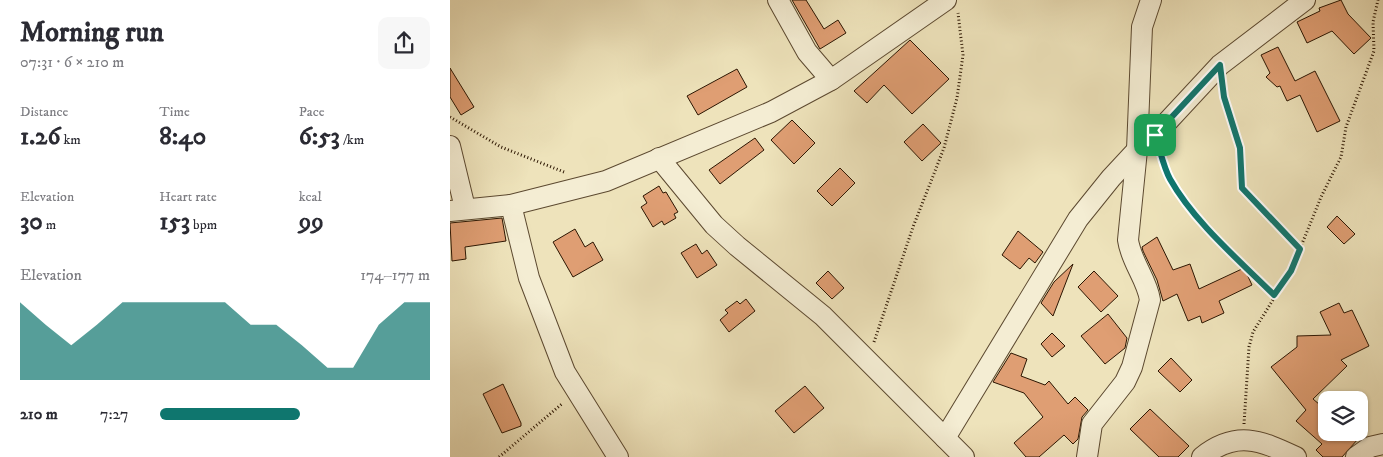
<!DOCTYPE html>
<html lang="en">
<head>
<meta charset="utf-8">
<style>
  :root { --surface:#fff; --page:#f7f7f7; --text:#2b2b33; --muted:#7c7c81; --accent:#0f766e }
  body { margin:0; font-family:"IM FELL DW Pica",serif; background:var(--page); color:var(--text); height:100vh; display:flex; flex-direction:column; font-size:19px; white-space:nowrap }
  * { box-sizing:border-box; margin:0 }
  p { font-size:16px; color:var(--muted) }
  .icon { flex:none; width:28px; height:28px; fill:none; stroke:currentColor; stroke-width:2; stroke-linecap:round; stroke-linejoin:round }
  .map { position:relative; flex:1; overflow:hidden }
  .panel { display:flex; flex-direction:column; background:var(--surface); width:450px }
  .panel>* { flex:none }
  .buttons { position:absolute; left:868px; top:391px; display:grid; gap:10px }
  .buttons a { display:grid; place-items:center; width:50px; height:50px; border-radius:10px; background:var(--surface); box-shadow:0 1px 4px #0004; font-size:25px }
  .pin { position:absolute; display:grid; place-items:center; width:42px; height:42px; color:#fff; margin:-21px; border-radius:10px; box-shadow:0 2px 8px #0006 }
  .round { display:grid; place-items:center; flex:none; width:52px; height:52px; border-radius:10px; background:var(--page) }
  .summary { display:flex; align-items:center; justify-content:space-between; height:85px; padding:0 20px }
  h1 { font-size:28px; font-weight:700; line-height:38px }
  .metrics { display:grid; grid-template-columns:repeat(3,1fr); gap:8px; height:85px; padding:5px 20px }
  .metrics div { display:grid; align-content:center }
  .metrics b { font-size:25px; font-weight:700 }
  .metrics small { font-size:14px; font-weight:400 }
  .metrics p { font-size:14px }
  .chart { height:140px; padding:10px 20px }
  .chart p { display:flex; justify-content:space-between }
  .chart svg { width:100%; height:90px; margin-top:5px; fill:var(--accent); opacity:.7 }
  ul { padding:0 20px; list-style:none; font-size:16px }
  li { display:grid; grid-template-columns:80px 60px 1fr; align-items:center; height:38px }
  li i { height:12px; border-radius:6px; background:var(--accent) }
  main { display:flex; flex:1; min-height:0 }
  .map>svg:first-child { display:block }
  .building { fill:#df9e73; stroke:#2c1602 }
  .lines { fill:none; stroke-linecap:round; stroke-linejoin:round }
  .minor-casing { stroke:#5c4930; stroke-width:22 }
  .path { stroke:#2c1602; stroke-width:3; stroke-dasharray:1 2.5; stroke-linecap:butt }
  .minor { stroke:#f4edd3; stroke-width:20 }
  .route-casing { stroke:#fff; stroke-width:10 }
  .route { stroke:#0f766e; stroke-width:6 }
</style>
</head>
<body>
<main>
<section class="panel">
<div class="summary"><div><h1>Morning run</h1><p>07:31 · 6 × 210 m</p></div><a class="round"><svg class="icon" aria-label="share" viewBox="0 0 24 24"><path d="M12 15V3M7 8l5-5 5 5M5 13v7h14v-7"/></svg></a></div>
<div class="metrics">
<div><p>Distance</p><b>1.26<small> km</small></b></div>
<div><p>Time</p><b>8:40</b></div>
<div><p>Pace</p><b>6:53<small> /km</small></b></div>
</div>
<div class="metrics">
<div><p>Elevation</p><b>30<small> m</small></b></div>
<div><p>Heart rate</p><b>153<small> bpm</small></b></div>
<div><p>kcal</p><b>99</b></div>
</div>
<div class="chart"><p><span>Elevation</span>174–177 m</p>
<svg viewBox="0 0 160 44" preserveAspectRatio="none"><path d="M0 44V6L10 17L20 27L30 17L40 6L50 6L60 6L70 6L80 6L90 17L100 17L110 27L120 38L130 38L140 17L150 6L160 6V44z"/></svg>
</div>
<ul>
<li><b>210 m</b>7:27<i style="width:52%"></i></li>
</ul>
</section>
<div class="map">
<svg width="933" height="457" viewBox="0 0 933 457">
  <rect width="100%" height="100%" fill="#eee3bb"/>
  <filter id="stains"><feTurbulence type="fractalNoise" baseFrequency=".004" numOctaves="4"/><feColorMatrix values="0 0 0 0 .2 0 0 0 0 .09 0 0 0 0 .02 0 0 0 .5 -.17"/></filter>
  <radialGradient id="worn" r=".72"><stop offset=".6" stop-color="#630" stop-opacity="0"/><stop offset="1" stop-color="#630" stop-opacity=".3"/></radialGradient>
  <g class="building">
    <polygon points="342,0 356,0 374,29 388,20 396,33 370,49"/>
    <polygon points="891,0 898,14 921,38 904,54 882,31 857,43 847,22 870,11 869,8"/>
    <polygon points="460,40 499,79 462,114 434,85 417,103 404,91"/>
    <polygon points="828,47 845,81 865,71 890,121 867,132 850,95 837,101 830,86 827,87 816,77 820,73 811,55"/>
    <polygon points="0,68 24,107 11,115 0,97"/>
    <polygon points="287,69 297,87 248,115 237,96"/>
    <polygon points="342,120 365,143 344,164 321,140"/>
    <polygon points="473,124 491,143 472,161 454,142"/>
    <polygon points="305,138 314,150 270,184 259,170"/>
    <polygon points="390,168 405,183 382,206 367,191"/>
    <polygon points="209,186 213,193 216,192 228,212 224,214 226,218 214,225 212,221 203,227 191,207 197,203 193,196"/>
    <polygon points="887,216 905,234 894,244 877,227"/>
    <polygon points="52,218 56,241 15,247 16,259 2,261 0,223"/>
    <polygon points="125,229 135,247 143,242 153,260 123,277 103,242"/>
    <polygon points="568,231 593,252 585,263 579,258 570,269 552,255"/>
    <polygon points="707,237 723,270 740,264 749,289 794,268 802,285 769,301 774,313 752,323 750,316 738,321 727,294 713,301 707,280 693,251 692,247"/>
    <polygon points="246,244 252,254 257,250 267,265 247,278 231,253"/>
    <polygon points="623,264 603,316 591,303 604,282"/>
    <polygon points="378,271 394,288 382,299 366,283"/>
    <polygon points="644,271 668,296 651,312 628,287"/>
    <polygon points="296,299 305,311 279,332 270,320 278,313 275,310 287,301 290,304"/>
    <polygon points="889,303 894,313 902,310 919,346 891,360 897,366 863,399 876,410 876,432 901,432 908,439 892,457 873,457 866,450 872,444 846,421 856,410 821,367 847,347 847,336 881,335 870,312"/>
    <polygon points="658,314 677,338 675,348 655,364 631,336"/>
    <polygon points="602,333 615,346 602,357 591,344"/>
    <polygon points="561,353 577,359 571,376 595,385 599,381 618,404 625,397 638,410 632,417 628,439 623,444 614,435 589,457 576,457 564,443 593,417 574,393 543,382"/>
    <polygon points="721,358 742,380 730,392 708,371"/>
    <polygon points="53,384 71,423 71,426 52,433 33,394"/>
    <polygon points="355,386 374,408 344,433 325,411"/>
    <polygon points="700,409 739,446 728,457 709,457 680,429"/>
  </g>
  <g class="lines">
    <g class="minor-casing">
      <g id="minor">
        <polyline points="328,0 357,52 381,80"/>
        <polyline points="0,146 15,208"/>
        <polyline points="209,158 264,225 287,246 373,316 514,457"/>
        <polyline points="61,205 79,278 115,372 168,457"/>
        <polyline points="0,211 61,205 156,181 321,112 381,80 496,0"/>
        <polyline points="495,438 628,219 661,178 687,150 705,135 770,65 855,0"/>
        <path d="M637 457 642 424 675 382 682 367 700 300C697 279 681 262 678 240L687 150 692 27 701 0"/>
        <path d="M752 457C786 430 810 440 846 457"/>
        <polyline points="906,457 920,447 933,444"/>
      </g>
    </g>
    <g class="path">
      <polyline points="773,90 790,148 792,188 849,248"/>
      <polyline points="0,117 51,147 114,172"/>
      <polyline points="711,152 719,177 763,235 824,295"/>
      <polyline points="424,342 463,227 494,148 507,98 513,55 508,13"/>
      <polyline points="794,424 799,347 803,332 841,271 871,197 891,157 896,127 924,51 923,22 928,0"/>
      <polyline points="49,457 113,403"/>
    </g>
    <use href="#minor" class="minor"/>
  </g>
  <g class="lines">
    <g class="route-casing">
      <path id="route" d="M770 65 774 97 790 148 792 188 850 249 841 271 824 295C790 261 744 222 720 179 713 166 710 149 705 135Z"/>
    </g>
    <use href="#route" class="route"/>
  </g>
  <rect width="100%" height="100%" filter="url(#stains)"/>
  <rect width="100%" height="100%" fill="url(#worn)"/>
</svg>
<div class="buttons">
<a><svg class="icon" aria-label="layers" viewBox="0 0 24 24"><path d="M12 4l9 5-9 5-9-5zM3 14l9 5 9-5"/></svg></a>
</div>
<div class="pin" style="left:705px;top:135px;background:#1e9e55"><svg class="icon" aria-label="arrive" viewBox="0 0 24 24"><path d="M6 21V4h12l-3 4 3 4H6"/></svg></div>
</div>
</main>
</body>
</html>
